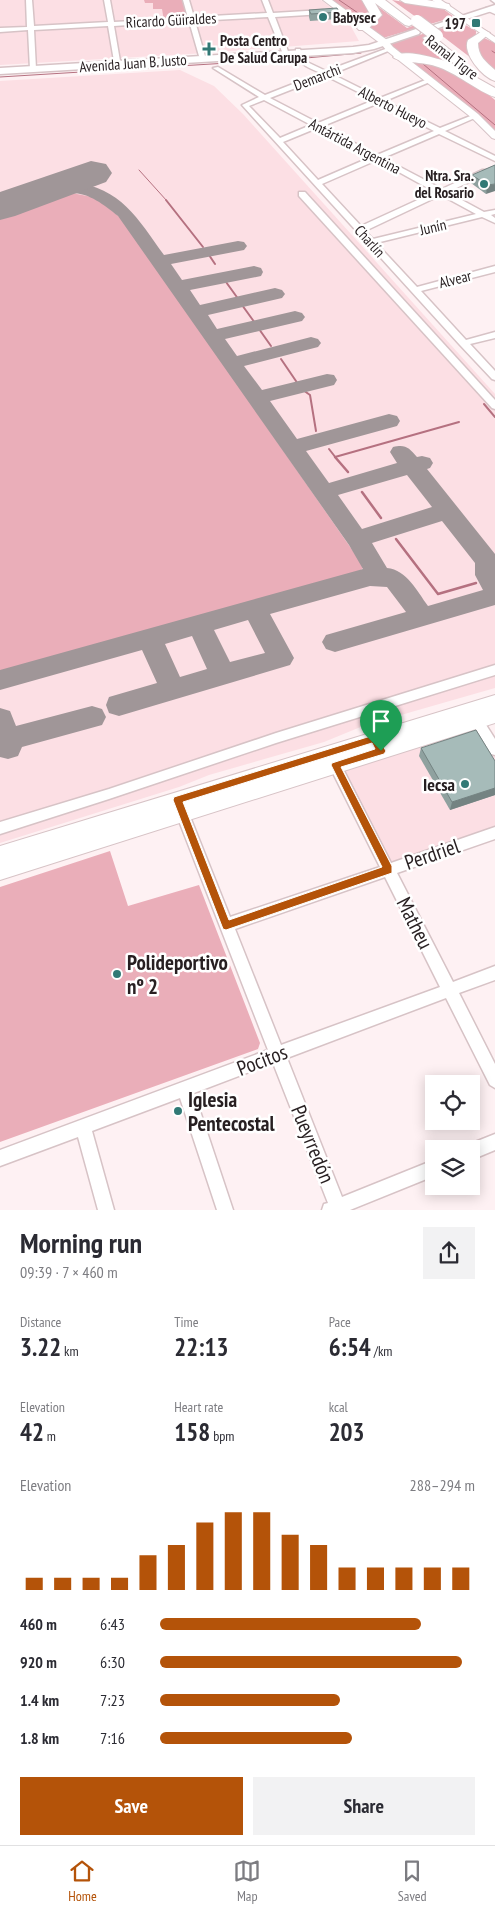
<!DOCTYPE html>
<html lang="en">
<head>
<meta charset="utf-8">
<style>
  :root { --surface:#fff; --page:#f2f2f3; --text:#2b2b33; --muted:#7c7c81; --line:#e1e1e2; --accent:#b45309 }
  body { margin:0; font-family:"PT Sans Narrow",sans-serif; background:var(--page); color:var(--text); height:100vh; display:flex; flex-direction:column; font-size:19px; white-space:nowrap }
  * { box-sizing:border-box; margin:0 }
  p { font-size:16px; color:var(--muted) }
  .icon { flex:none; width:28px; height:28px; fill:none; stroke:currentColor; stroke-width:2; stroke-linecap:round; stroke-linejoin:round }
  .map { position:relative; height:1210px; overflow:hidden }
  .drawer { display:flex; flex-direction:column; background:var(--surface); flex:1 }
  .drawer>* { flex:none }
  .fabs { position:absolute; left:425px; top:1075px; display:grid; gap:10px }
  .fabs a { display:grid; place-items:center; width:55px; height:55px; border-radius:0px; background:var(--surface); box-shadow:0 2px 12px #0003; font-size:25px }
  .pin { position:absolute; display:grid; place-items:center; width:42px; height:42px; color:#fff; margin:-51px -21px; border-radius:50% 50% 50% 0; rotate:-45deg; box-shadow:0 0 5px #0007 }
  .pin .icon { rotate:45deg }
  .round { display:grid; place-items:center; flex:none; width:52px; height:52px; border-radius:0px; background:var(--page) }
  .summary { display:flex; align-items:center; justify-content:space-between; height:85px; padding:0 20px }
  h1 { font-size:28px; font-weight:800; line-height:38px }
  .stats { display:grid; grid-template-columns:repeat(3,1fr); gap:8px; height:85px; padding:5px 20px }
  .stats div { display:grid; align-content:center }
  .stats b { font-size:25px; font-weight:800 }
  .stats small { font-size:14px; font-weight:400 }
  .stats p { font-size:14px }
  .chart { height:140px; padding:10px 20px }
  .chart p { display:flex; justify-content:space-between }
  .chart svg { width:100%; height:90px; margin-top:5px; stroke:var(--accent); stroke-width:6 }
  .primary-button { display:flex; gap:10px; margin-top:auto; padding:10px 20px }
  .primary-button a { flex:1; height:58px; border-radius:0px; background:var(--accent); color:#fff; font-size:20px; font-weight:800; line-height:58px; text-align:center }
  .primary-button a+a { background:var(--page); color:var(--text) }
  ul { padding:0 20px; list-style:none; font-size:16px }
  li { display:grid; grid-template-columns:80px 60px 1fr; align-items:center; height:38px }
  li i { height:12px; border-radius:6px; background:var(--accent) }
  .tab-bar { display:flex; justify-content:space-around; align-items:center; height:70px; border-top:1px solid var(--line); background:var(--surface); font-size:14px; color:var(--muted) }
  .tab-bar a { display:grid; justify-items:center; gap:2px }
  .tab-bar .selected { color:var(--accent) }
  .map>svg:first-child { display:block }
  .built { fill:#fcdfe4 }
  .green { fill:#eaaeb9 }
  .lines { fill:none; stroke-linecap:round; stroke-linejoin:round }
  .stream-far2 { stroke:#b57180; stroke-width:1 }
  .stream-far1 { stroke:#b57180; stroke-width:2 }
  .stream { stroke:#b57180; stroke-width:2.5 }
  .taxiway { fill:#a09698; fill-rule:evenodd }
  .runway { fill:#a09698; fill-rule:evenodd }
  .minor-casing { stroke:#d7c3c6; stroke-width:3 }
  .tertiary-casing { stroke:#d7c3c6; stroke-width:2 }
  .secondary-casing { stroke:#d7c3c6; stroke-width:3 }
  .primary-casing { stroke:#d7c3c6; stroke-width:2 }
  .motorway-casing { stroke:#d7c3c6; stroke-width:2 }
  .minor { fill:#fff; fill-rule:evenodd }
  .tertiary { fill:#fff; fill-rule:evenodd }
  .secondary { fill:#fff; fill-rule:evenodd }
  .primary { fill:#fff; fill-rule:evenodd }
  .motorway { fill:#fff; fill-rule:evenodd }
  .motorway-bridge-casing { stroke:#d7c3c6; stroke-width:14; stroke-linecap:butt }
  .motorway-bridge { stroke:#fff; stroke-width:12 }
  .wall { fill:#8fa19f }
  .shaded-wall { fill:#748382 }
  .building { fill:#a6bbb9; stroke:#748382 }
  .route { fill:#b45309; stroke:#fff; fill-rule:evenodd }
  .poi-dot { fill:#317975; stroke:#fff; stroke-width:2 }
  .labels { text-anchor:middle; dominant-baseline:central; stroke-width:5; stroke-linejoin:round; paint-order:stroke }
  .far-poi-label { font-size:15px; font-weight:bold; fill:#271f21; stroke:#fff; text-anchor:start }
  .far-street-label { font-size:15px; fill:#271f21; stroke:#fff }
  .poi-label { font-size:18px; font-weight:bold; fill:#271f21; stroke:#fff; text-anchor:end }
  .near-street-label { font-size:21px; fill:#271f21; stroke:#fff }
  .near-poi-label { font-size:21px; font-weight:bold; fill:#271f21; stroke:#fff; text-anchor:start }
</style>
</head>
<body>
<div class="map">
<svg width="495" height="1210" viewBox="0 0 495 1210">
  <rect width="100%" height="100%" fill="#fef1f3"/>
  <g class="built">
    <polygon points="0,0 321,0 348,21 359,41 206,53 0,65"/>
    <polygon points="180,70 214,86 243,114 495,394 495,688 380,721 376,726 363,726 324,742 209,775 179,787 0,843 0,81"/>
    <polygon points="476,726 495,757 495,829 391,865 343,770"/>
  </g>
  <g class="green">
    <polygon points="144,0 186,0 192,19 164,21 162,9 153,9 153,3 145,3"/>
    <polygon points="327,0 361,0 369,8 372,15 363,22 360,22"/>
    <polygon points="369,0 407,28 423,22 392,0 442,8 454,17 383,38 368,28 376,19"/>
    <polygon points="462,23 476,31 475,61 441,35 424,40 465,73 402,54 391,46 394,42"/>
    <polygon points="482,37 495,43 495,74 476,54 476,42"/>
    <polygon points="410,58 432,62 482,89 495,100 495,134 409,63"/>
    <polygon points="72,193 97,198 124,221 364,567 358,573 0,671 0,216 57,194"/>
    <polygon points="110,851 128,906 199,885 260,1043 258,1049 0,1142 0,887"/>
  </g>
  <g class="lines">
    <g class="stream-far2">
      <polyline points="339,0 364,17"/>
      <polyline points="492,51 495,53"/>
      <polyline points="306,58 361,53"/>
      <polyline points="423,64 495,125"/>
      <polyline points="0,77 293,59"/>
      <polyline points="139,170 167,201"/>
    </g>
    <g class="stream-far1">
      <polyline points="166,200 203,247"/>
      <polyline points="209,255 215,264"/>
      <polyline points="226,282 239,300"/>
      <polyline points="242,305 255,323"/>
      <polyline points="259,329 271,346"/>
      <polyline points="281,359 298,384"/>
      <polyline points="303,390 310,395 316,431"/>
      <polyline points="484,404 495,417"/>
      <polyline points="329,449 336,458"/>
      <polyline points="335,457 459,422"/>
    </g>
    <g class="stream">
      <polyline points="335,457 348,472"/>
      <polyline points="362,492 381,518"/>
      <polyline points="396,539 438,594 476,583"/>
    </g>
    <g class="taxiway">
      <path d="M72 182C122 188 137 218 164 255L238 241 244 242 247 246 244 250 171 264 182 280 254 266 261 268 263 272 261 276 190 290 200 305 275 288 282 290 285 294 282 298 208 315 217 329 295 311 302 313 305 317 302 321 225 339 237 356 311 337 318 339 321 343 318 347 244 366 262 390 327 374 334 375 337 380 334 385 270 401 297 439 389 414 397 416 400 421 397 426 306 451 329 483 397 463 390 452 393 447C406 444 409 448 417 457L422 456 430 458 433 463 430 468 427 469 495 554V605L335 652 326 649 322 642 326 635 406 612 387 587 370 586 270 614 294 658 290 665 119 716 109 713 106 705 109 697 157 683 142 650 0 690V670L363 569 349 545 118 216C104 205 90 193 71 193 62 192 52 195 43 193L40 189 43 185ZM407 475 432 507 362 529 338 495ZM442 521 475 563V575L483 590 428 606C417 591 407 570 387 568L372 543ZM248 620 265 653 230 662 214 630ZM192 636 207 669 180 677 165 644Z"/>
      <polygon points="92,706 102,709 106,717 102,725 22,747 18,756 8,759 0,757 0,708 10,711 16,726"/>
    </g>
    <polygon class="runway" points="91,161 106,164 112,173 106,182 15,216 0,220 0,192"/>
    <g class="minor-casing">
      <g id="minor">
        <polygon points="26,0 32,0 34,26 108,22 104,0 110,0 114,22 188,18 183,0 189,0 194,17 267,13 262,0 268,0 273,13 323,10 326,12 323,14 275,17 289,54 286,56 283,54 268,17 195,21 205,56 202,58 199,56 189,21 114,26 120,61 117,63 114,61 108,26 34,30 36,69 33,71 30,69 28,30 0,32 0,28 27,27"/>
        <polygon points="491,0 495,0 495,3"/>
        <polygon points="486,8 495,10 495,14 486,10"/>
        <path d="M388 48 393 49 332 74 380 98 428 79H432V81L385 101 440 128 473 115H477V117L445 131 495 156V161L439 134 383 158 442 189 482 170H488V174L447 192 484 212 495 210V214L491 215 495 218V223L482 217 376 243 417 287 495 266V272L421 291 466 340 495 332V338L470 344 495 371V380L492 379 460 345 242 105 259 97 213 68 218 67 265 95 321 73C309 68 295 63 296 49H300L307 62 326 71ZM326 76 374 100 318 123 270 98ZM264 100 311 125 280 138 249 106ZM379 103 434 131 377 155 323 126ZM317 128 371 157 318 180 283 142ZM377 160 435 192 361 226 322 184ZM441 195 476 214 373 239 365 231Z"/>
        <polygon points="299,192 305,192 495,400 495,409 492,408 299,196"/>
        <polygon points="495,665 495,675 276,743 109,799 0,834 0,822 109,789 276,733"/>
        <polygon points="477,716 481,717 495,739 495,755 491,754 471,721 473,717"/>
        <path d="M335 760 339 761 391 863 495 827V839L397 873 453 982 495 966V980L459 993 495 1064V1088L490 1085 446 998 287 1058 342 1197 434 1160V1176L350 1210H322L324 1204 328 1203 273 1063 194 1093 233 1210H217L180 1098 92 1131 114 1210H98L78 1137 0 1166V1150L268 1050 174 808 175 804 180 802 185 804 230 917 380 867 329 765 331 761ZM385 877 440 987 281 1045 235 929Z"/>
        <polygon points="495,1134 495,1150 471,1160 471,1149 464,1149 465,1146"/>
      </g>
    </g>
    <g class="tertiary-casing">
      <g id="tertiary">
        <polygon points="323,0 332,0 387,40 393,47 478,114 495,131 495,139 492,138 472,118 387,51 381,44"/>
        <polygon points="432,0 441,0 495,37 495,43"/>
      </g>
    </g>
    <g class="secondary-casing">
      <g id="secondary">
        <polygon points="495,5 495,10 435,29 428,27"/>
        <polygon points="416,29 420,32 419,34 374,49 353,53 0,74 0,68 353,47 369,45"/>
      </g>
    </g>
    <g class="primary-casing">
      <polygon id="primary" points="495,695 495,723 0,880 0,846"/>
    </g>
    <g class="motorway-casing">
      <g id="motorway">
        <polygon points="362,0 385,0 415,23 409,26 405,25 375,3 382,15 367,30 359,30 357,28 370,14"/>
        <polygon points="400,0 427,0 449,4 450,6 445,9 405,3"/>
        <path d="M484 30 490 33 478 43C478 56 486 62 495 70V81C482 77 462 53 468 40Z"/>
        <path d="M429 35 433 36 466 63 464 65 456 66 495 88V97C478 92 456 72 435 66 425 62 399 63 393 57 403 47 443 60 456 65L425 40 423 38Z"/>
      </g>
    </g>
    <use href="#minor" class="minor"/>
    <use href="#tertiary" class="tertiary"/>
    <use href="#secondary" class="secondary"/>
    <use href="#primary" class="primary"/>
    <use href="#motorway" class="motorway"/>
    <g class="motorway-bridge-casing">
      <polyline id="motorway-bridge" points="417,21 437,36"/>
    </g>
    <use href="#motorway-bridge" class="motorway-bridge"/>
  </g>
  <g class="wall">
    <polygon points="309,10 339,12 338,19 310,21 309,17"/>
    <polygon points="495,165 486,194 471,183 472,175"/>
    <polygon points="421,748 495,761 495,795 450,810 419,756"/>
  </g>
  <g class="shaded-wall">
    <polygon points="495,184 495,191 486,194 487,185"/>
    <polygon points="495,788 495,795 450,810 452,802"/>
  </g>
  <g class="building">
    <polygon points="337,8 339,12 311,14 309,10"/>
    <polygon points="495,165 495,184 487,185 472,175"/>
    <polygon points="476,730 495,761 495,788 452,802 421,748"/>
  </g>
  <path class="route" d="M374 735 377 736 386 751 384 754 341 767 392 866V873L226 930 223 929 173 800 174 797ZM372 743 375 749 332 763 331 765 382 867 229 920 183 802Z"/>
  <g class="poi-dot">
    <circle cx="323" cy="17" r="5"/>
    <rect x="471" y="18" width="10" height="10" rx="2.5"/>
    <path d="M206.5 41.5h5v5h5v5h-5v5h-5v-5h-5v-5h5z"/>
    <circle cx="484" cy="184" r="5"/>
    <circle cx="465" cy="784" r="5"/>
    <circle cx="117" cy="974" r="5"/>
    <circle cx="178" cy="1111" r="5"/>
  </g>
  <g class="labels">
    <g class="far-poi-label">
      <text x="333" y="17">Babysec</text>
      <text x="466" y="23" text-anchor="end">197</text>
      <text x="220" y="40">Posta Centro<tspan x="220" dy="17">De Salud Carupa</tspan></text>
      <text x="474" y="175" text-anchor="end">Ntra. Sra.<tspan x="474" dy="17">del Rosario</tspan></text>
    </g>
    <g class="far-street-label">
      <text transform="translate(171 20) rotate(-3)">Ricardo Güiraldes</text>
      <text transform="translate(452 57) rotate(38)">Ramal Tigre</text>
      <text transform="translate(133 63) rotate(-4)">Avenida Juan B. Justo</text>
      <text transform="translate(317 77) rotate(-21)">Demarchi</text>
      <text transform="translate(393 107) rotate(27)">Alberto Hueyo</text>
      <text transform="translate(355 146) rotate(28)">Antártida Argentina</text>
      <text transform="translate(433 227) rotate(-13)">Junín</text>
      <text transform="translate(370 241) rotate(48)">Charlín</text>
      <text transform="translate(455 279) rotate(-14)">Alvear</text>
    </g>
    <g class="poi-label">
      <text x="455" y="784">Iecsa</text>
    </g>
    <g class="near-street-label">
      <text transform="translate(432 854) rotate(-19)">Perdriel</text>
      <text transform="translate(415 923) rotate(63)">Matheu</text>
      <text transform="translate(262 1060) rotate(-21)">Pocitos</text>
      <text transform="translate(313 1144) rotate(68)">Pueyrredón</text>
    </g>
    <g class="near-poi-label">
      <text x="127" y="962">Polideportivo<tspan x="127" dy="24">nº 2</tspan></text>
      <text x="188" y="1099">Iglesia<tspan x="188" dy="24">Pentecostal</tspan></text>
    </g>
  </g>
</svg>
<div class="fabs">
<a><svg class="icon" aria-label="locate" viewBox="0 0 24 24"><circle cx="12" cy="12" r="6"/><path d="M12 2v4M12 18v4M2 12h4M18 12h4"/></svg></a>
<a><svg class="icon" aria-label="layers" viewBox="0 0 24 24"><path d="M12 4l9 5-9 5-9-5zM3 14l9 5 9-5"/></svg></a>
</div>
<div class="pin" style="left:381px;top:751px;background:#1e9e55"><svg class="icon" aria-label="arrive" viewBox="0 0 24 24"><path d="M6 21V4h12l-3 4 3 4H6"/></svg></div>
</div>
<section class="drawer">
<div class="summary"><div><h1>Morning run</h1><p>09:39 · 7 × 460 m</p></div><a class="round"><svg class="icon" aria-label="share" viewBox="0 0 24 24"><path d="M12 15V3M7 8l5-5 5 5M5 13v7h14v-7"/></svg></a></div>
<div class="stats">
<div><p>Distance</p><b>3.22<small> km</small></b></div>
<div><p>Time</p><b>22:13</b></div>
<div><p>Pace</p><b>6:54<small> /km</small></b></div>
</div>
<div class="stats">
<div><p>Elevation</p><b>42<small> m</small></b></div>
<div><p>Heart rate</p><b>158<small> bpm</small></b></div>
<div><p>kcal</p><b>203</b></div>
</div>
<div class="chart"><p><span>Elevation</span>288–294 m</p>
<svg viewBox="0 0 160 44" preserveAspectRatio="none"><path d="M5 44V38M15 44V38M25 44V38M35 44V38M45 44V27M55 44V22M65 44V11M75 44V6M85 44V6M95 44V17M105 44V22M115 44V33M125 44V33M135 44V33M145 44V33M155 44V33"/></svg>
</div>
<ul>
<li><b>460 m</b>6:43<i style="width:83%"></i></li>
<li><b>920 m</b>6:30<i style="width:96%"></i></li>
<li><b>1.4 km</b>7:23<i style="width:57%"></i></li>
<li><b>1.8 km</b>7:16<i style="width:61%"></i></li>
</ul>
<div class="primary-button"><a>Save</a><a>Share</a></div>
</section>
<nav class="tab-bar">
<a class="selected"><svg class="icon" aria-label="home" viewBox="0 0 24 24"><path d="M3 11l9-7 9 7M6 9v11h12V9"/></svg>Home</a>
<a><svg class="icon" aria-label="map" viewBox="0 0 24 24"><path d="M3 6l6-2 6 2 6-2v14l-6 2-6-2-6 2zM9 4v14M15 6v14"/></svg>Map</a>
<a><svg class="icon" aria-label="saved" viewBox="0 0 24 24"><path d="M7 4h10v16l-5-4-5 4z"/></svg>Saved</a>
</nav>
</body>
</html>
